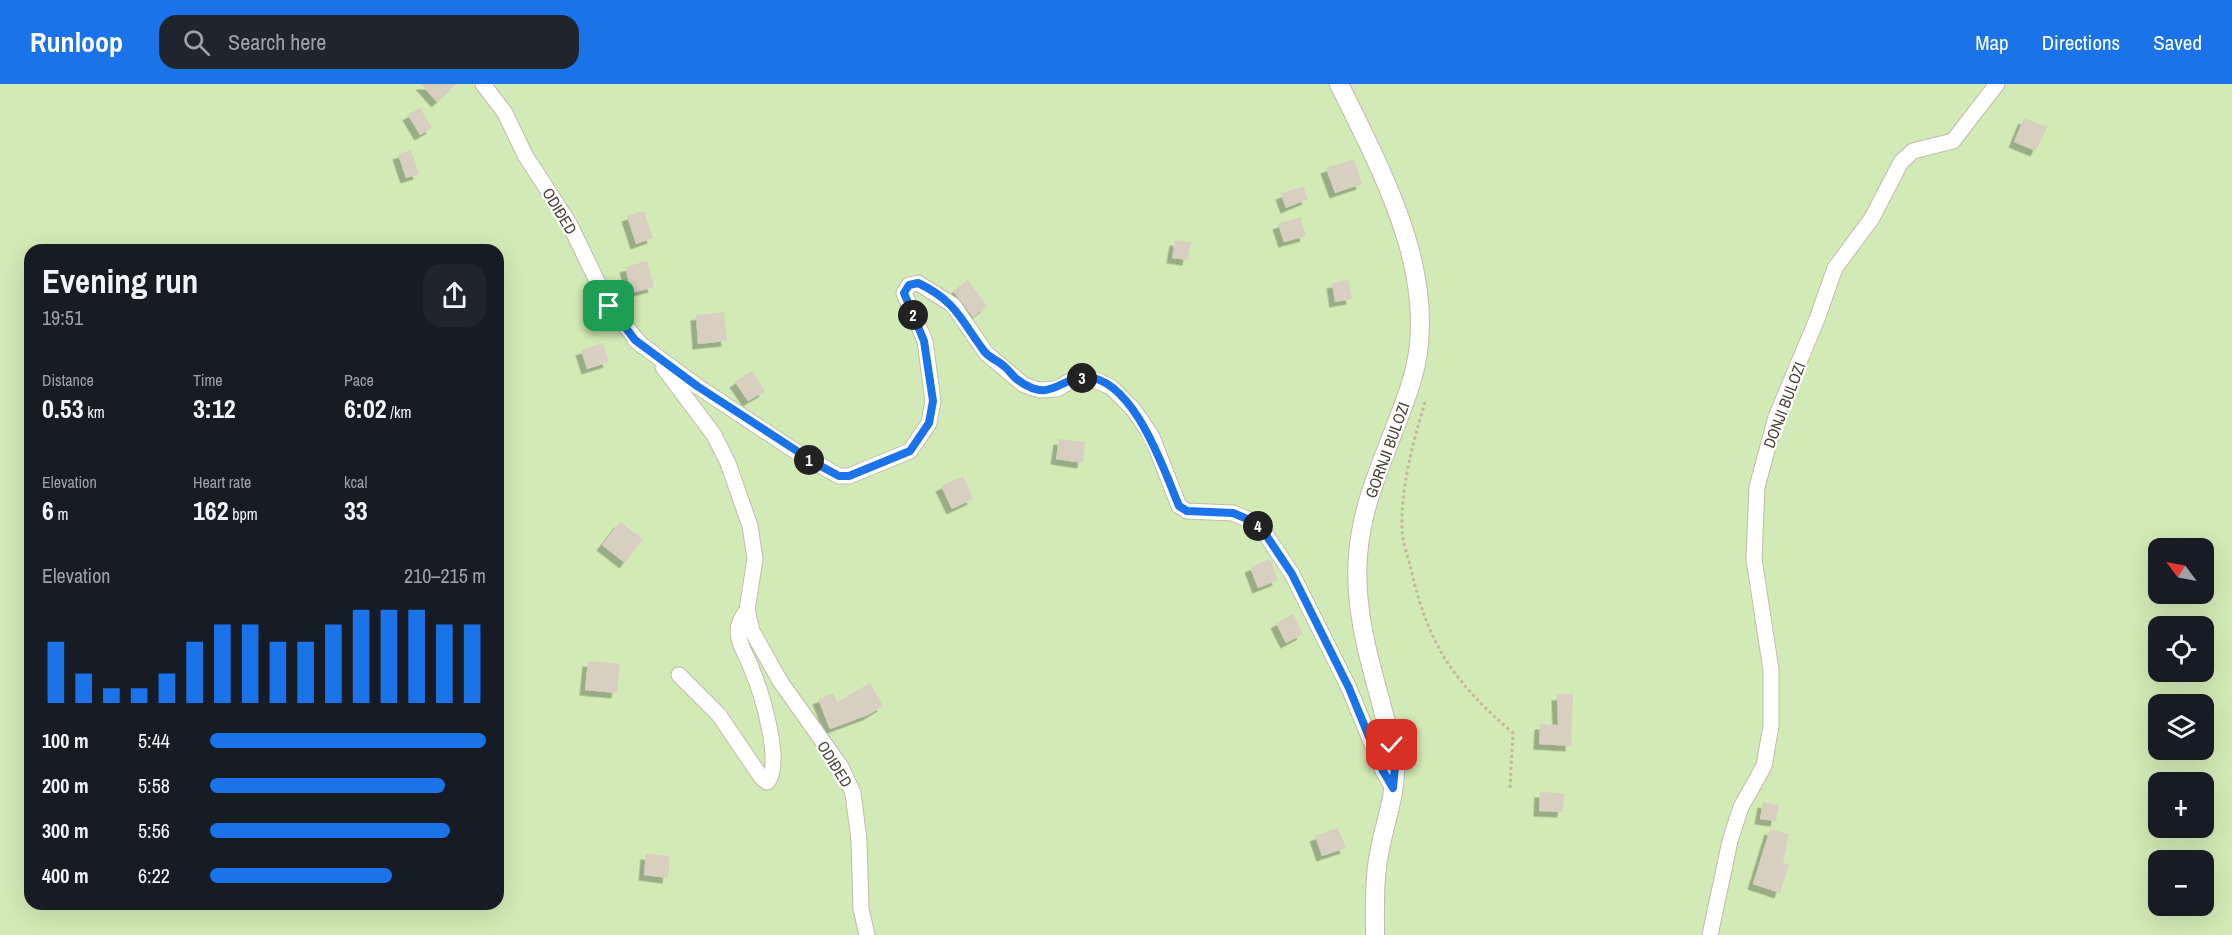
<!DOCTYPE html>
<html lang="en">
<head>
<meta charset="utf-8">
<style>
  :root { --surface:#171b24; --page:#20242c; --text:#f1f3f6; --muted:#9ea1a6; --accent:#1a73e8 }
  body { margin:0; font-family:"Archivo Narrow",sans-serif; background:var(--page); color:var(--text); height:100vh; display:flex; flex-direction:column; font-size:22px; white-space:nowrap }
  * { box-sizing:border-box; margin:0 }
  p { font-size:20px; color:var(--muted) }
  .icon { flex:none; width:33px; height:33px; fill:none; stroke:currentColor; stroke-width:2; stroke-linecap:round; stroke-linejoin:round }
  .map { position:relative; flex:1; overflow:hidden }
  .details { position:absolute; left:24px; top:160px; width:480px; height:666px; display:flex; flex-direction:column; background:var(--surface); border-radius:18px; box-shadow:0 6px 24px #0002 }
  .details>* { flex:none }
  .needle { width:39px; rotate:302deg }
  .tools { position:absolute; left:2148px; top:454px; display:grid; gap:12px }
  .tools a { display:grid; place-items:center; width:66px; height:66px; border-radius:12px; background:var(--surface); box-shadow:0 6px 24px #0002; font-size:30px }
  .pin { position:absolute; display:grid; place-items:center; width:51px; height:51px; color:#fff; margin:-26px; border-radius:12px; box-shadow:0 3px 9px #0006 }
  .km { position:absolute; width:30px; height:30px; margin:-15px; border-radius:50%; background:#222; color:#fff; font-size:16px; line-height:30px; text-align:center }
  .round { display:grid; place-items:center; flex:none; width:63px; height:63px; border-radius:18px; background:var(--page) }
  .overview { display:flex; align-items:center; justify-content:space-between; height:102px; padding:0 18px }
  h1 { font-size:33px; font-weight:700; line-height:45px }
  .figures { display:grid; grid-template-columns:repeat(3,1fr); gap:9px; height:102px; padding:6px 18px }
  .figures div { display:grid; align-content:center }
  .figures b { font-size:26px; font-weight:700 }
  .figures small { font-size:16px; font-weight:400 }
  .figures p { font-size:16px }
  .chart { height:168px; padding:12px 18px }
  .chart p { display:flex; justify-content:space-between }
  .chart svg { width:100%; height:108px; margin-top:6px; stroke:var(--accent); stroke-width:6 }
  ul { padding:0 18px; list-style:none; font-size:20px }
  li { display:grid; grid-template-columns:96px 72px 1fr; align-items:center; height:45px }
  li i { height:15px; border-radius:8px; background:var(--accent) }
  header { display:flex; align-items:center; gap:36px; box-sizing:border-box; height:84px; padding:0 30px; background:var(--accent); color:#fff }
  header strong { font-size:28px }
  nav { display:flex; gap:33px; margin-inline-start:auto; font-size:21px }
  .search { width:420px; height:54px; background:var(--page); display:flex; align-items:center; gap:15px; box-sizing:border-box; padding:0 21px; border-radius:18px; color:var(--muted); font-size:22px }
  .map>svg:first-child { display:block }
  .green { fill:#d2eab5; fill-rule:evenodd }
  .building { fill:#d8cfc1; filter:url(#shadow) }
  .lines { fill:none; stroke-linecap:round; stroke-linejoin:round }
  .minor-casing { stroke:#c2bbae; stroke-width:17 }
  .tertiary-casing { stroke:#c2bbae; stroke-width:20 }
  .path { stroke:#c4b79f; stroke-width:3; stroke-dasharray:3 3; stroke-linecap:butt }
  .minor { stroke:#fff; stroke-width:15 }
  .tertiary { stroke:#fff; stroke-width:18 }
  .route-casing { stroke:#fff; stroke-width:12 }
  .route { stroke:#1a73e8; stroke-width:8 }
  .labels { text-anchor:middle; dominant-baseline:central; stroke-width:4.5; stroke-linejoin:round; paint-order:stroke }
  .street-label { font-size:16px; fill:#4b4439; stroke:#fff }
</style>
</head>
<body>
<header>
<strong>Runloop</strong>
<div class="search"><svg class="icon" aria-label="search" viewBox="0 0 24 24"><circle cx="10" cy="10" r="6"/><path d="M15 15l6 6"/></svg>Search here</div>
<nav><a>Map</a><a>Directions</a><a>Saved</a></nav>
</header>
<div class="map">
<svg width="2232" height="851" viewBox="0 0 2232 851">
  <defs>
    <filter id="shadow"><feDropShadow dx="-5.5" dy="5.5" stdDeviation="0" flood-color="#0004"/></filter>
  </defs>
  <rect width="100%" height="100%" fill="#f6f3ec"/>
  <path class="green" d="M0 0H2232V851H0ZM30 166H498V820H30ZM2158 465H2204V510H2158ZM2158 543H2204V588H2158ZM2158 621H2204V666H2158ZM2158 699H2204V744H2158ZM2158 777H2204V822H2158Z"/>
  <g class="building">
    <polygon points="421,0 456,0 437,18"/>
    <polygon points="420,24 432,44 420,51 408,31"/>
    <polygon points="2024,34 2047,43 2036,67 2014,58"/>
    <polygon points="411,66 419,90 406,94 398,70"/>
    <polygon points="1354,75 1362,100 1335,109 1326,84"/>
    <polygon points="1303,102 1308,115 1286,124 1281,110"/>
    <polygon points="644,127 653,154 636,160 627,132"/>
    <polygon points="1300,133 1306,152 1284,158 1278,140"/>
    <polygon points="1175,156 1191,158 1188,176 1172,174"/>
    <polygon points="647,177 654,203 632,209 625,183"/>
    <polygon points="968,196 987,222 973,233 953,207"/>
    <polygon points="1349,196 1352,215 1335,218 1332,199"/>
    <polygon points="724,228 727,257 698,260 696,231"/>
    <polygon points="603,259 609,278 587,285 581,266"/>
    <polygon points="752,287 765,307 748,317 735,298"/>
    <polygon points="1059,355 1085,358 1083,379 1056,375"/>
    <polygon points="963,392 973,415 952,425 941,402"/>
    <polygon points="620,438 643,455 625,479 602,461"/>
    <polygon points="1270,475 1278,496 1258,504 1250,483"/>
    <polygon points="1293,530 1303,550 1286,559 1276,539"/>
    <polygon points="588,577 620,580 617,609 585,606"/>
    <polygon points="870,599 883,622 868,631 830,645 818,615 833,609 837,618"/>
    <polygon points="1573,610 1571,662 1539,660 1540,640 1558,641 1557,611"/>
    <polygon points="1540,708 1564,709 1563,728 1539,727"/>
    <polygon points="1763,718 1779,721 1776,737 1760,735"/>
    <polygon points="1338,744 1346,764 1322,772 1315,752"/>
    <polygon points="1770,745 1789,750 1783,779 1789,781 1780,809 1753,800"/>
    <polygon points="646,770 670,772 668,794 644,791"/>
  </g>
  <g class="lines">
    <g class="minor-casing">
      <g id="minor">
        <polyline points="483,0 505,29 525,71 569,139 609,222 642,262"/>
        <polyline points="635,256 697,302 792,365 839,392 849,392 910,367 929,339 933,317 925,257 904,209 909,201 918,199 953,221 986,269 1024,301 1039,306 1057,305 1070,297 1087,293 1111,303 1134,326 1152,353 1179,422 1187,427 1233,429 1252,437 1264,448 1292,490 1349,604 1383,687 1393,704"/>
        <polyline points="663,283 714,351 728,379 750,442 755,475 747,526 752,547 780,597 841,683 853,709 859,756 861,825 867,851"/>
        <path d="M679 591 719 631 761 693 767 698C784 681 761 607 752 586 748 574 738 560 738 547 738 539 743 532 747 526"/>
        <polyline points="1710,851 1730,757 1741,723 1764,682 1771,642 1771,586 1754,475 1757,403 1776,333 1817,235 1835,184 1872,134 1901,78 1913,67 1953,57 1997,0"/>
      </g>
    </g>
    <g class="tertiary-casing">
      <path id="tertiary" d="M1339 0C1382 88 1442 195 1412 296 1394 355 1362 410 1358 472 1354 520 1367 569 1380 615 1385 636 1393 658 1395 681 1396 711 1384 741 1379 770 1374 796 1375 824 1375 851"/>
    </g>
    <path class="path" d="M1425 318C1413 359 1401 401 1402 444 1402 457 1408 472 1411 485 1428 561 1454 598 1513 649L1510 704"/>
    <use href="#minor" class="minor"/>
    <use href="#tertiary" class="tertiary"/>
  </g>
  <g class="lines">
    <g class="route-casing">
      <path id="route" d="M609 222 635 256 697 302 817 380 839 392H849L910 367 929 339 933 317 924 257 904 209 909 201 918 199C955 216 961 236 984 267 989 274 999 277 1005 283 1010 287 1013 293 1018 296 1051 321 1061 292 1086 293 1134 295 1164 386 1179 422L1187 427 1233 429 1252 437 1264 448 1292 490 1349 604 1383 687 1393 704 1395 682 1392 661"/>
    </g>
    <use href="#route" class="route"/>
  </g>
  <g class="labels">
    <g class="street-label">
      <text transform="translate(560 127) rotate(59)">ODIĐED</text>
      <text transform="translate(1784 321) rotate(-69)">DONJI BULOZI</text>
      <text transform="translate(1387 366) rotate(-70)">GORNJI BULOZI</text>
      <text transform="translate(835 680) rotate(58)">ODIĐED</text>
    </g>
  </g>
</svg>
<div class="tools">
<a><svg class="needle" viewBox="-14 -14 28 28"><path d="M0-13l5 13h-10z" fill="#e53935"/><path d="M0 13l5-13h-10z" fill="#9ea1a6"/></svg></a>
<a><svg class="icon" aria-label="locate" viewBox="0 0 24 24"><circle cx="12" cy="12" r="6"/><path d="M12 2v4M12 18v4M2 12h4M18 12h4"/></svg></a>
<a><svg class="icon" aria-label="layers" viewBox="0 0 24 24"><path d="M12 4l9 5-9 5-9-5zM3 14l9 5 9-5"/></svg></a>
<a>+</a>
<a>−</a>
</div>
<div class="pin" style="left:609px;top:222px;background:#1e9e55"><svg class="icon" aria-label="arrive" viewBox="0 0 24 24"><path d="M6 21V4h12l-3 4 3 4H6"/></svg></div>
<div class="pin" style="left:1392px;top:661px;background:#d93025"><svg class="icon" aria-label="check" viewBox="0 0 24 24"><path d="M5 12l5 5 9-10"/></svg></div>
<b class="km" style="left:809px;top:376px">1</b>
<b class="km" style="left:913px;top:231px">2</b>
<b class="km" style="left:1082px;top:294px">3</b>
<b class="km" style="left:1258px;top:442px">4</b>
<section class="details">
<div class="overview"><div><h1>Evening run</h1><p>19:51</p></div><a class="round"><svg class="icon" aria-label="share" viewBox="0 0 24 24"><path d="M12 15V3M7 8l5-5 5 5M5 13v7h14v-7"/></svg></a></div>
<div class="figures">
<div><p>Distance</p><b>0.53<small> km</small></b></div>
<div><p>Time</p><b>3:12</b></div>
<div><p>Pace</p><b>6:02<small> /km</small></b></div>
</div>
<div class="figures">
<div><p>Elevation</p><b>6<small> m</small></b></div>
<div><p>Heart rate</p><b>162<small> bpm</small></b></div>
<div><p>kcal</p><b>33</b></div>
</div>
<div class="chart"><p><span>Elevation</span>210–215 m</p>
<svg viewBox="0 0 160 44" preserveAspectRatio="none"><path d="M5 44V19M15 44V32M25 44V38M35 44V38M45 44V32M55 44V19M65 44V12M75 44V12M85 44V19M95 44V19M105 44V12M115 44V6M125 44V6M135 44V6M145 44V12M155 44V12"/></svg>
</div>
<ul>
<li><b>100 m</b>5:44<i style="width:100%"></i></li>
<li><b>200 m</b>5:58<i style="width:85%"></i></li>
<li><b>300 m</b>5:56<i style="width:87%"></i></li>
<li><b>400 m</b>6:22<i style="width:66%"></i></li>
</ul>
</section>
</div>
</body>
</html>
